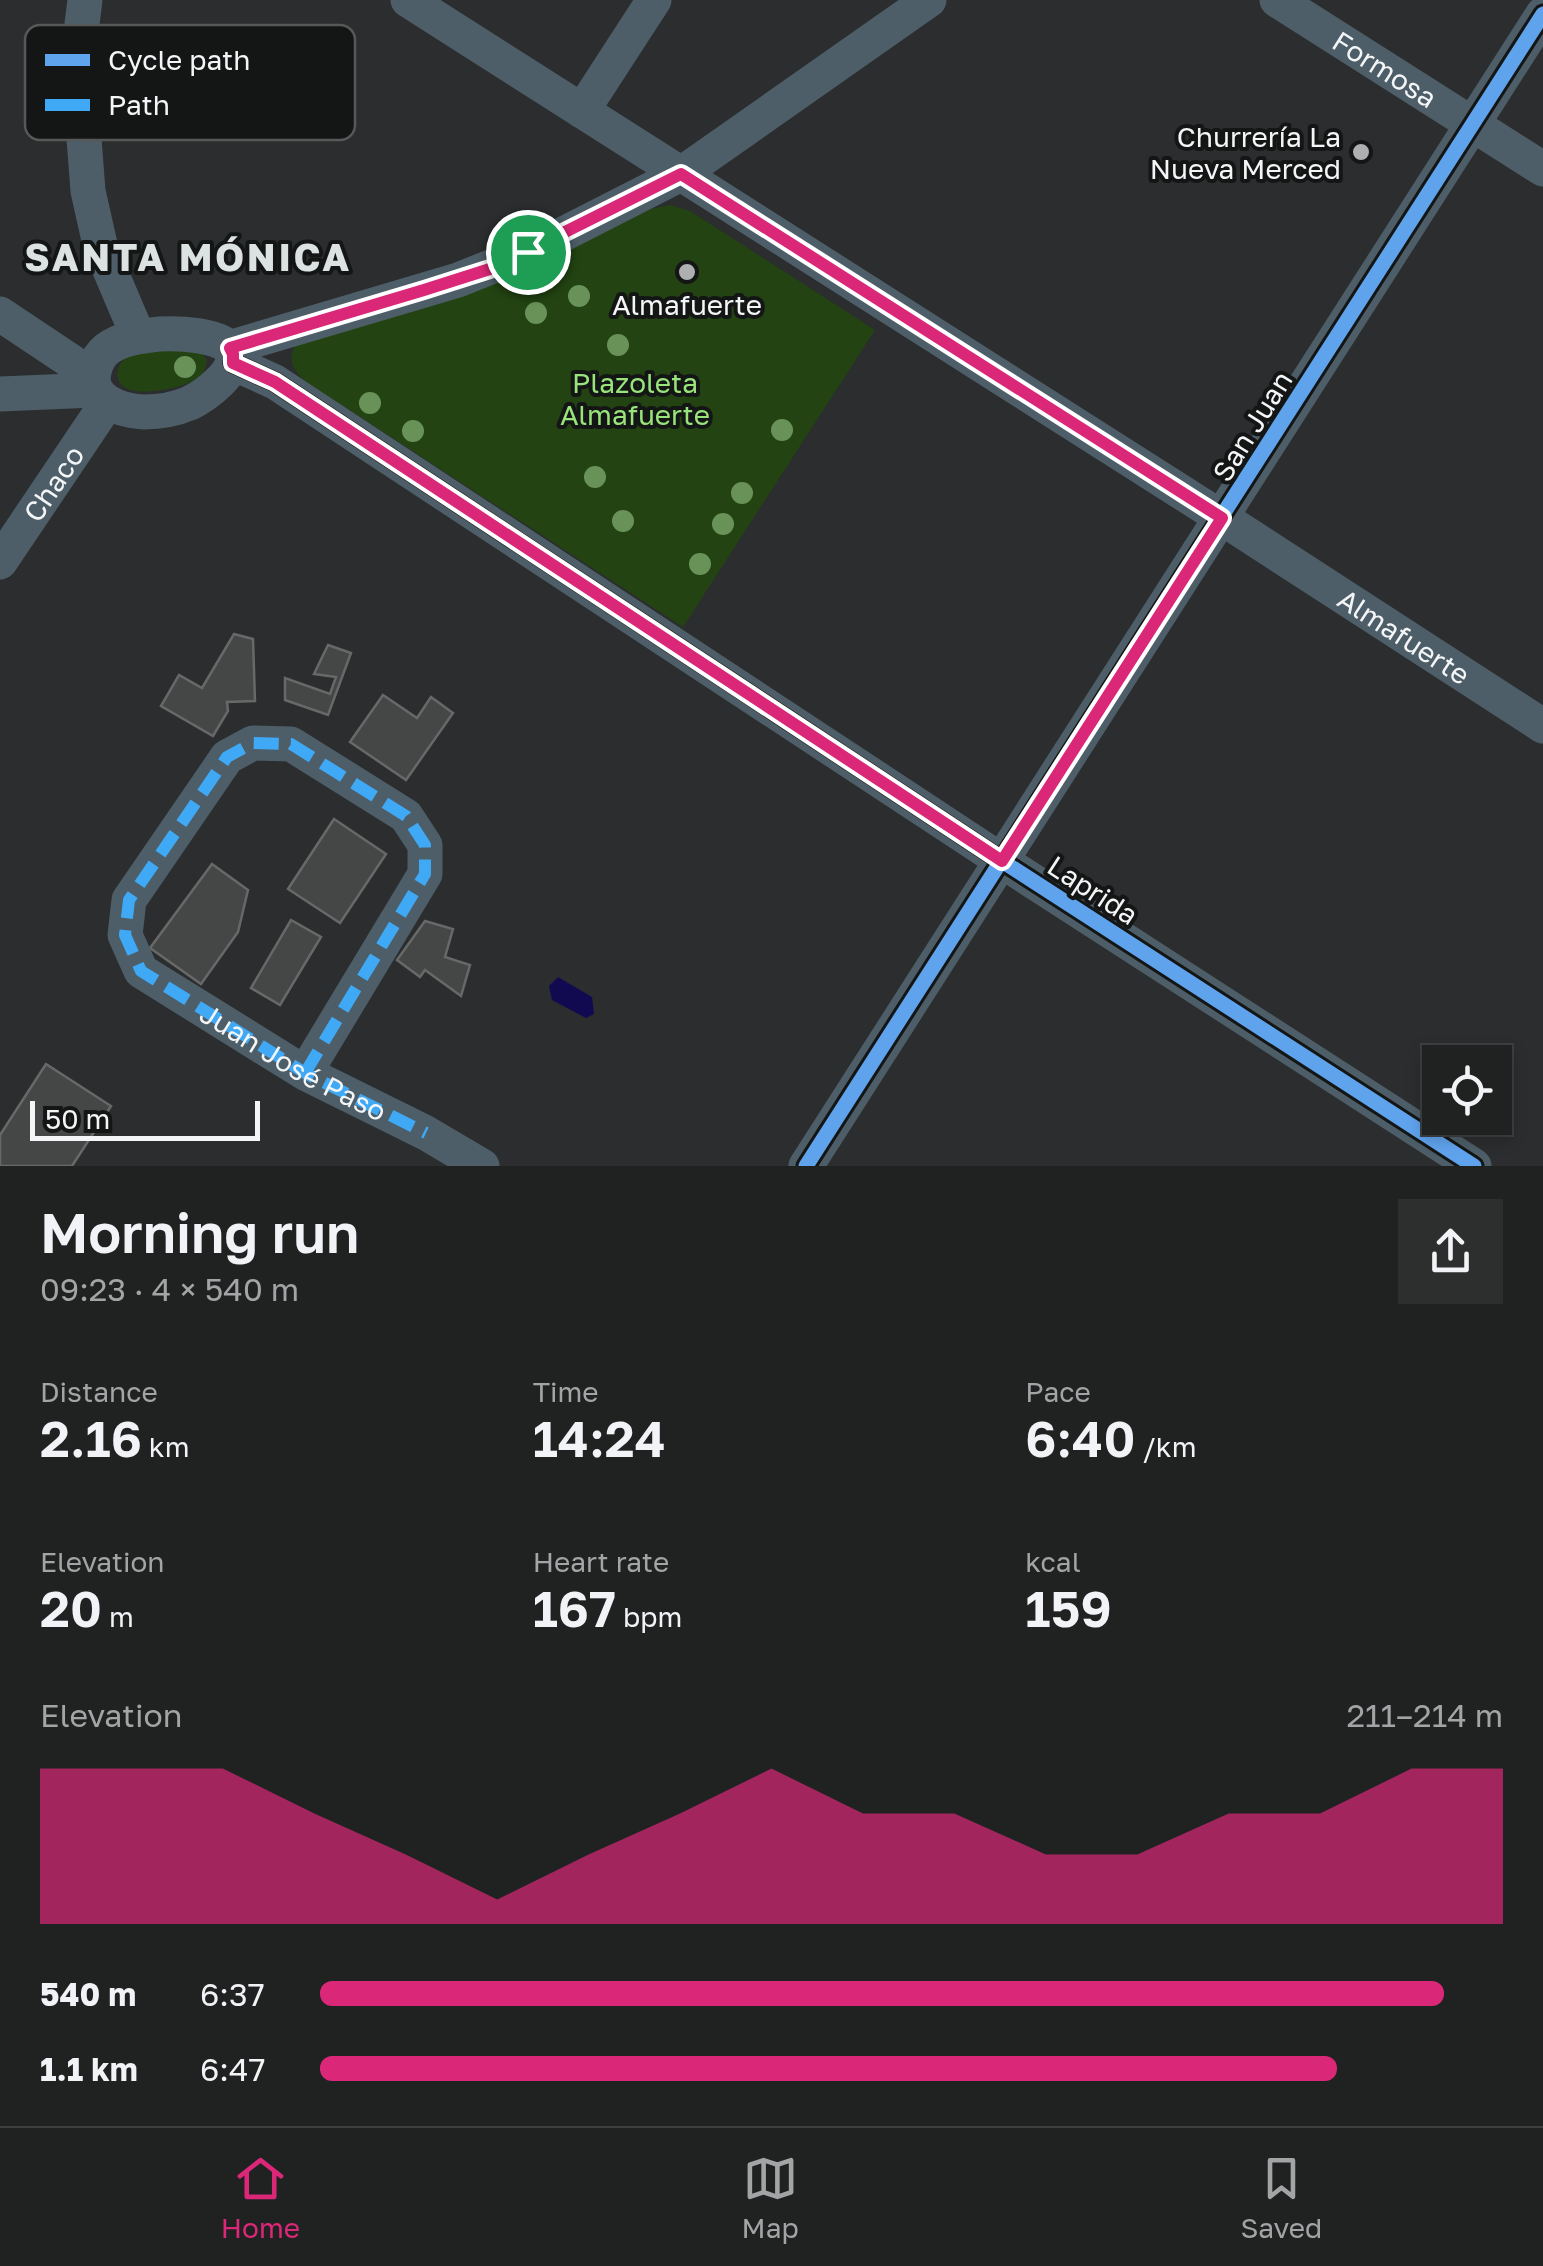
<!DOCTYPE html>
<html lang="en">
<head>
<meta charset="utf-8">
<style>
  :root { --surface:#202222; --page:#2d2f2f; --text:#f1f3f6; --muted:#a2a4a5; --line:#3d3f40; --accent:#db2777 }
  body { margin:0; font-family:"Golos Text",sans-serif; background:var(--page); color:var(--text); height:100vh; display:flex; flex-direction:column; font-size:38px; white-space:nowrap }
  * { box-sizing:border-box; margin:0 }
  p { font-size:32px; color:var(--muted) }
  .icon { flex:none; width:55px; height:55px; fill:none; stroke:currentColor; stroke-width:2; stroke-linecap:round; stroke-linejoin:round }
  .map { position:relative; height:1166px; overflow:hidden }
  .details { display:flex; flex-direction:column; background:var(--surface); flex:1 }
  .details>* { flex:none }
  .tools { position:absolute; left:1422px; top:1045px; display:grid; gap:20px }
  .tools a { display:grid; place-items:center; width:90px; height:90px; border-radius:0px; background:var(--surface); box-shadow:0 5px 15px #0003,0 0 0 2px var(--line); font-size:50px }
  .scale { position:absolute; left:30px; bottom:25px; width:230px; box-sizing:border-box; padding-left:10px; border:5px solid #f3f5f6; border-top:0; font-size:28px; line-height:35px; white-space:nowrap; color:#f3f5f6; -webkit-text-stroke:8px #141616; paint-order:stroke }
  .pin { position:absolute; display:grid; place-items:center; width:85px; height:85px; color:#fff; margin:-42px; border:5px solid #fff; border-radius:50%; box-shadow:0 2px 10px #0007 }
  .round { display:grid; place-items:center; flex:none; width:105px; height:105px; border-radius:0px; background:var(--page) }
  .head { display:flex; align-items:center; justify-content:space-between; height:170px; padding:0 40px }
  h1 { font-size:55px; font-weight:600; line-height:75px }
  .figures { display:grid; grid-template-columns:repeat(3,1fr); gap:15px; height:170px; padding:10px 40px }
  .figures div { display:grid; align-content:center }
  .figures b { font-size:50px; font-weight:600 }
  .figures small { font-size:28px; font-weight:400 }
  .figures p { font-size:28px }
  .chart { height:280px; padding:20px 40px }
  .chart p { display:flex; justify-content:space-between }
  .chart svg { width:100%; height:180px; margin-top:10px; fill:var(--accent); opacity:.7 }
  ul { padding:0 40px; list-style:none; font-size:32px }
  li { display:grid; grid-template-columns:160px 120px 1fr; align-items:center; height:75px }
  li i { height:25px; border-radius:12px; background:var(--accent) }
  .menu { display:flex; justify-content:space-around; align-items:center; height:140px; border-top:2px solid var(--line); background:var(--surface); font-size:28px; color:var(--muted) }
  .menu a { display:grid; justify-items:center; gap:5px }
  .menu .selected { color:var(--accent) }
  .map>svg:first-child { display:block }
  .green { fill:#234412 }
  .water { fill:#120a50 }
  .building { fill:#454747; stroke:#676969; stroke-width:2.5 }
  .lines { fill:none; stroke-linecap:round; stroke-linejoin:round }
  .street { stroke:#4d5e68; stroke-width:35 }
  .quiet { stroke:#3fa9f5; stroke-width:12; stroke-dasharray:25 12; stroke-linecap:butt }
  .cycleway-casing { stroke:#141616; stroke-width:21 }
  .cycleway { stroke:#60a3ed; stroke-width:15 }
  .tree { fill:#689258 }
  .route-casing { stroke:#fff; stroke-width:20 }
  .route { stroke:#db2777; stroke-width:12 }
  .poi-dot { fill:#adafb0; stroke:#141616; stroke-width:4 }
  .labels { text-anchor:middle; dominant-baseline:central; stroke-width:8; stroke-linejoin:round; paint-order:stroke }
  .street-label { font-size:28px; fill:#f3f5f6; stroke:#141616 }
  .poi-label { font-size:28px; fill:#f3f5f6; stroke:#141616; text-anchor:end }
  .park-label { font-size:28px; fill:#99e47a; stroke:#141616 }
  .district-label { font-size:38px; font-weight:bold; letter-spacing:2.5px; fill:#dce1e1; stroke:#141616 }
  .key { fill:#141616; stroke:#575959; stroke-width:2.5 }
  .key-label { font-size:28px; fill:#f3f5f6 }
</style>
</head>
<body>
<div class="map">
<svg width="1543" height="1166" viewBox="0 0 1543 1166">
  <rect width="100%" height="100%" fill="#2b2d2e"/>
  <g class="green">
    <path d="M670 205 690 211 875 330 683 627 305 381C294 371 287 361 295 346L651 209Z"/>
    <path d="M188 349 203 355 207 360C206 366 206 369 202 374 190 388 144 396 128 389 120 385 116 379 118 370 123 346 169 350 188 349Z"/>
  </g>
  <polygon class="water" points="558,977 592,997 594,1014 586,1018 552,1000 549,986"/>
  <g class="building">
    <polygon points="234,634 253,639 255,701 227,702 228,711 213,736 161,706 179,675 202,688"/>
    <polygon points="328,645 351,653 328,715 285,700 285,678 330,694 336,677 314,674"/>
    <polygon points="383,695 417,718 431,697 453,713 406,780 350,742"/>
    <polygon points="334,819 386,854 340,923 288,889"/>
    <polygon points="212,864 248,890 238,932 201,984 150,948"/>
    <polygon points="291,920 321,937 280,1005 251,988"/>
    <polygon points="425,921 453,929 445,957 470,965 461,996 425,970 420,977 397,960"/>
    <polygon points="46,1064 111,1106 72,1166 0,1166 0,1135"/>
  </g>
  <g class="lines">
    <g class="street">
      <polyline points="85,0 80,40 82,112 88,191 101,249 138,336"/>
      <path id="s1" d="M408 0 1222 518 1543 726"/>
      <path id="s2" d="M1277 0 1543 169"/>
      <polyline points="582,111 654,0"/>
      <polyline points="0,314 93,376"/>
      <path d="M159 334C176 333 224 334 232 352 240 371 204 396 190 403 176 409 159 412 144 412 120 411 85 399 95 368 97 360 101 354 107 349 122 338 141 336 159 334Z"/>
      <polyline points="229,348 458,280 528,252 681,174 929,0"/>
      <polyline points="233,363 275,382 1002,861 1474,1166"/>
      <polyline points="0,394 95,390"/>
      <path id="s3" d="M0 562 107 403"/>
      <polyline points="305,1073 425,874 425,845 406,816 291,744 253,743 227,757 129,900 125,935 141,971 305,1073 426,1133 482,1166"/>
      <polyline points="806,1166 1543,14"/>
    </g>
    <path class="quiet" id="s4" d="M305 1073 425 874V845L406 816 291 744 253 743 227 757 129 900 125 935 141 971 305 1073 426 1133"/>
    <g class="cycleway-casing">
      <g id="cycleway">
        <polyline points="233,363 275,382 1002,861 1474,1166"/>
        <polyline points="806,1166 1543,14"/>
      </g>
    </g>
    <use href="#cycleway" class="cycleway"/>
  </g>
  <g class="tree">
    <circle cx="579" cy="296" r="11"/>
    <circle cx="536" cy="313" r="11"/>
    <circle cx="618" cy="345" r="11"/>
    <circle cx="185" cy="367" r="11"/>
    <circle cx="370" cy="403" r="11"/>
    <circle cx="782" cy="430" r="11"/>
    <circle cx="413" cy="431" r="11"/>
    <circle cx="595" cy="477" r="11"/>
    <circle cx="742" cy="493" r="11"/>
    <circle cx="623" cy="521" r="11"/>
    <circle cx="723" cy="524" r="11"/>
    <circle cx="700" cy="564" r="11"/>
  </g>
  <g class="lines">
    <g class="route-casing">
      <polygon id="route" points="681,174 1222,518 1002,861 275,382 233,363 233,354 230,348 424,290 493,268"/>
    </g>
    <use href="#route" class="route"/>
  </g>
  <g class="poi-dot">
    <circle cx="1361" cy="152" r="10"/>
    <circle cx="687" cy="272" r="10"/>
  </g>
  <g class="labels">
    <g class="street-label">
      <text stroke="none"><textPath href="#s2" startOffset="128">Formosa</textPath></text>
      <text transform="translate(1252 426) rotate(-58)">San Juan</text>
      <text stroke="none"><textPath href="#s3" startOffset="95">Chaco</textPath></text>
      <text stroke="none"><textPath href="#s1" startOffset="1182">Almafuerte</textPath></text>
      <text transform="translate(1093 890) rotate(33)">Laprida</text>
      <text stroke="none"><textPath href="#s4" startOffset="925">Juan José Paso</textPath></text>
    </g>
    <g class="poi-label">
      <text x="1341" y="136">Churrería La<tspan x="1341" dy="32">Nueva Merced</tspan></text>
      <text x="687" y="304" text-anchor="middle">Almafuerte</text>
    </g>
    <g class="park-label">
      <text x="635" y="382">Plazoleta<tspan x="635" dy="32">Almafuerte</tspan></text>
    </g>
    <g class="district-label">
      <text x="188" y="256">SANTA MÓNICA</text>
    </g>
  </g>
  <rect x="25" y="25" width="330" height="115" rx="15" class="key"/>
  <rect x="45" y="54" width="45" height="12" fill="#60a3ed"/>
  <rect x="45" y="99" width="45" height="12" fill="#3fa9f5"/>
  <g class="key-label">
    <text x="108" y="70">Cycle path</text>
    <text x="108" y="115">Path</text>
  </g>
</svg>
<div class="tools">
<a><svg class="icon" aria-label="locate" viewBox="0 0 24 24"><circle cx="12" cy="12" r="6"/><path d="M12 2v4M12 18v4M2 12h4M18 12h4"/></svg></a>
</div>
<div class="scale">50 m</div>
<div class="pin" style="left:528px;top:252px;background:#1e9e55"><svg class="icon" aria-label="arrive" viewBox="0 0 24 24"><path d="M6 21V4h12l-3 4 3 4H6"/></svg></div>
</div>
<section class="details">
<div class="head"><div><h1>Morning run</h1><p>09:23 · 4 × 540 m</p></div><a class="round"><svg class="icon" aria-label="share" viewBox="0 0 24 24"><path d="M12 15V3M7 8l5-5 5 5M5 13v7h14v-7"/></svg></a></div>
<div class="figures">
<div><p>Distance</p><b>2.16<small> km</small></b></div>
<div><p>Time</p><b>14:24</b></div>
<div><p>Pace</p><b>6:40<small> /km</small></b></div>
</div>
<div class="figures">
<div><p>Elevation</p><b>20<small> m</small></b></div>
<div><p>Heart rate</p><b>167<small> bpm</small></b></div>
<div><p>kcal</p><b>159</b></div>
</div>
<div class="chart"><p><span>Elevation</span>211–214 m</p>
<svg viewBox="0 0 160 44" preserveAspectRatio="none"><path d="M0 44V6L10 6L20 6L30 17L40 27L50 38L60 27L70 17L80 6L90 17L100 17L110 27L120 27L130 17L140 17L150 6L160 6V44z"/></svg>
</div>
<ul>
<li><b>540 m</b>6:37<i style="width:95%"></i></li>
<li><b>1.1 km</b>6:47<i style="width:86%"></i></li>
</ul>
</section>
<nav class="menu">
<a class="selected"><svg class="icon" aria-label="home" viewBox="0 0 24 24"><path d="M3 11l9-7 9 7M6 9v11h12V9"/></svg>Home</a>
<a><svg class="icon" aria-label="map" viewBox="0 0 24 24"><path d="M3 6l6-2 6 2 6-2v14l-6 2-6-2-6 2zM9 4v14M15 6v14"/></svg>Map</a>
<a><svg class="icon" aria-label="saved" viewBox="0 0 24 24"><path d="M7 4h10v16l-5-4-5 4z"/></svg>Saved</a>
</nav>
</body>
</html>
